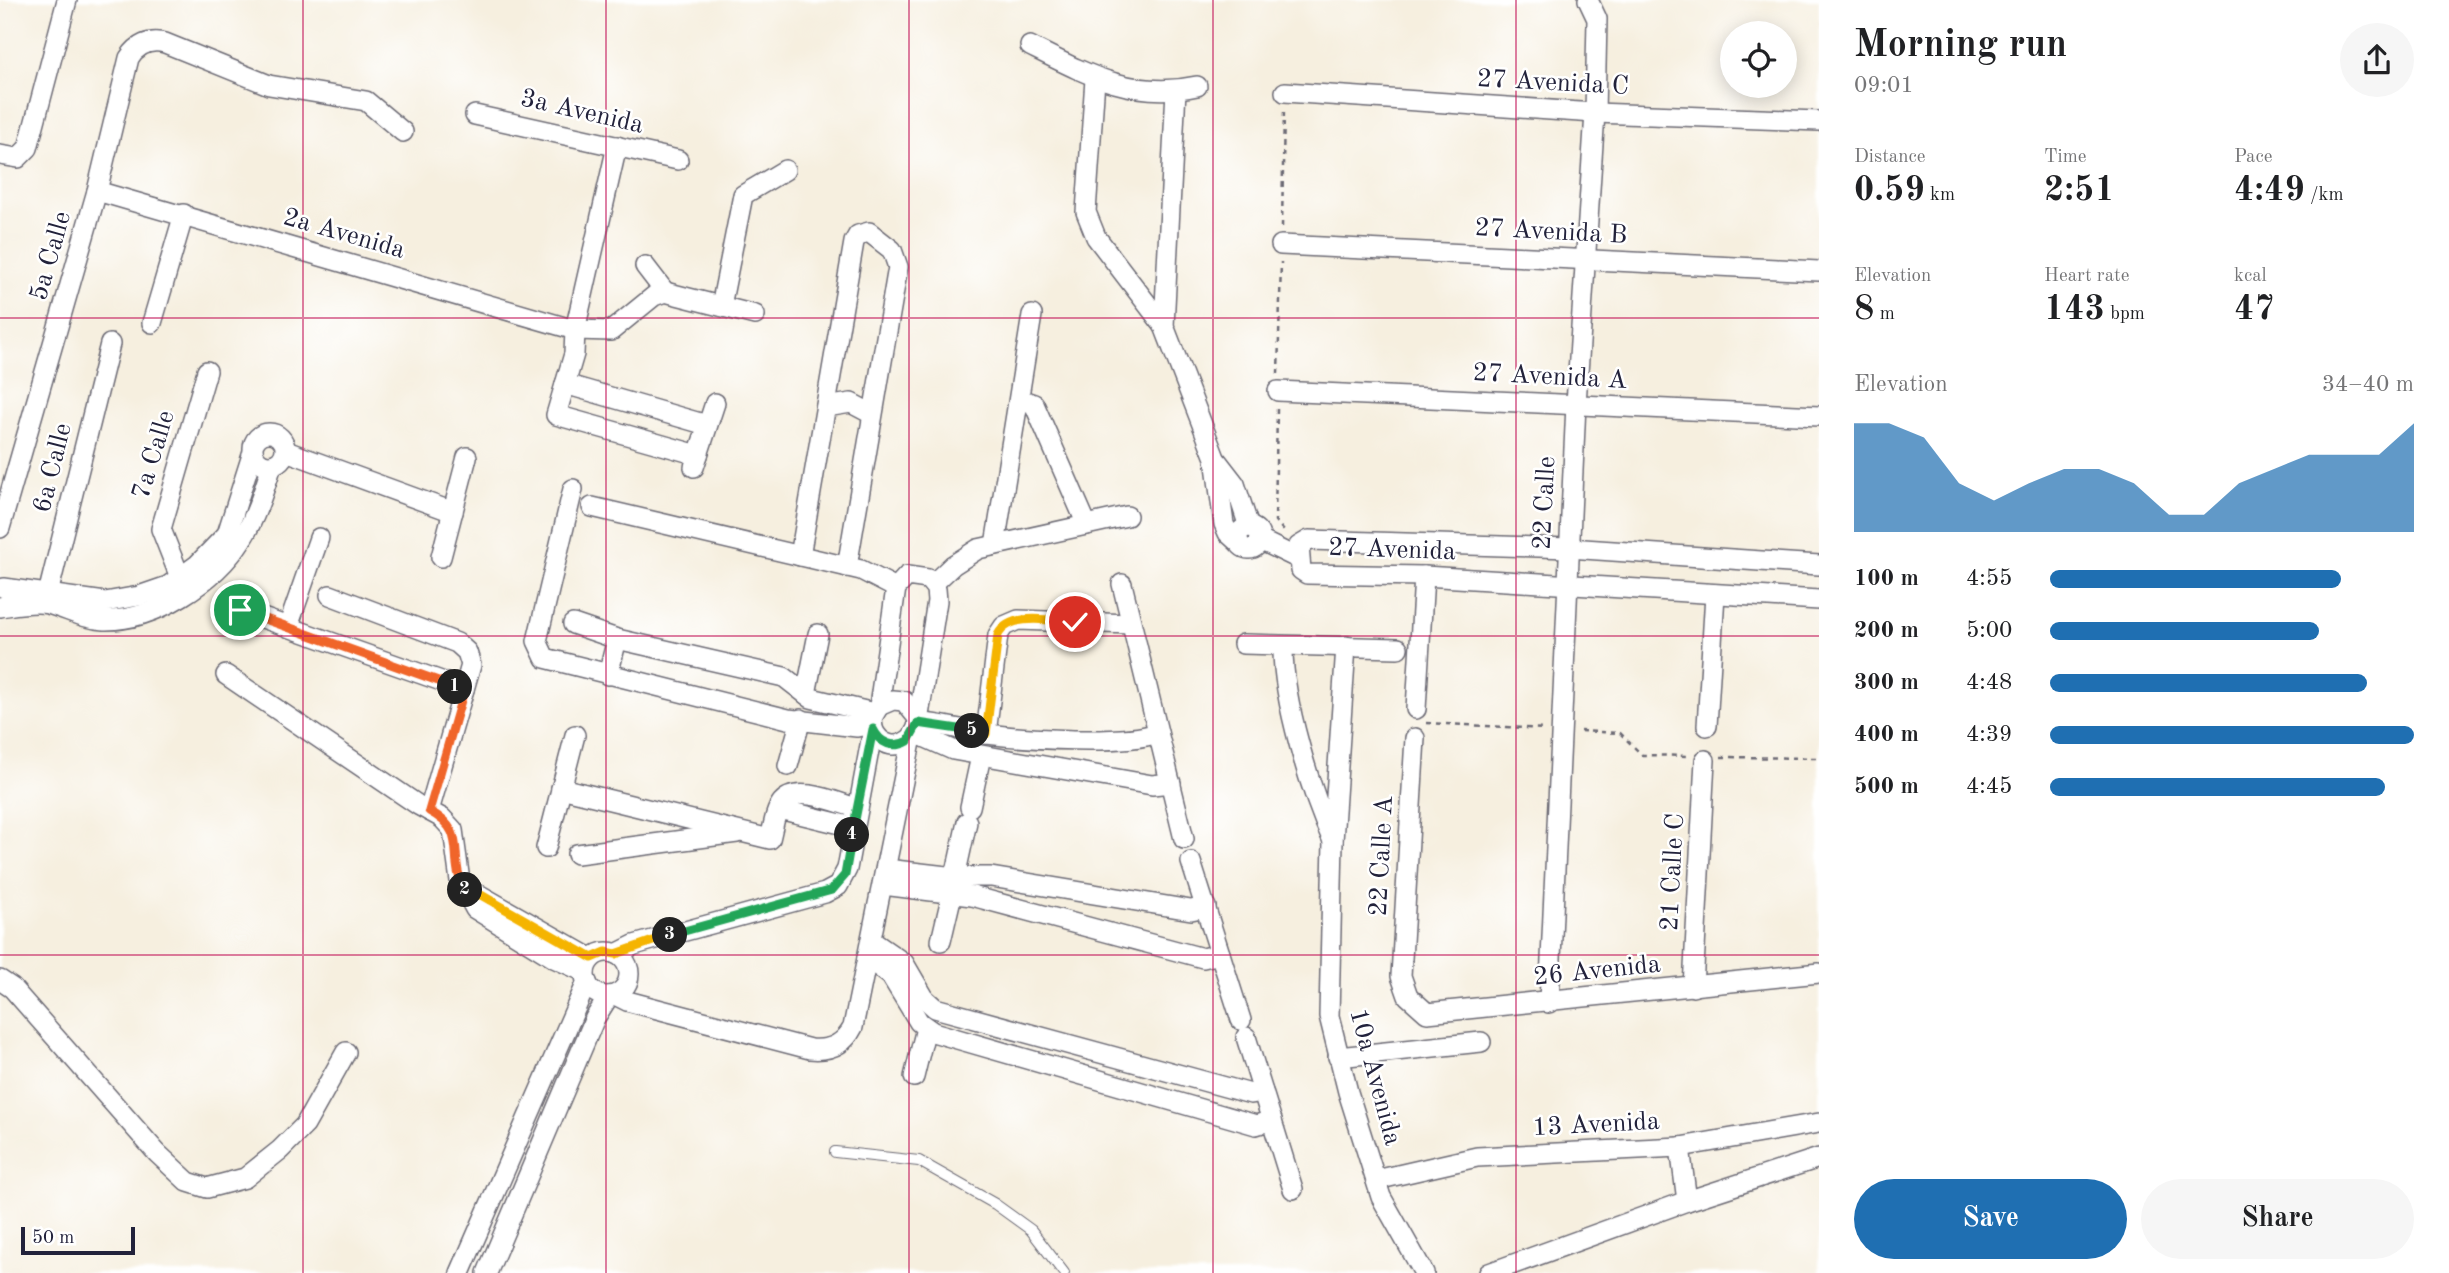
<!DOCTYPE html>
<html lang="en">
<head>
<meta charset="utf-8">
<style>
  :root { --surface:#fff; --page:#f6f6f6; --text:#202124; --muted:#757577; --accent:#1f6fb2 }
  body { margin:0; font-family:"Old Standard TT",serif; background:var(--page); color:var(--text); height:100vh; display:flex; flex-direction:column; font-size:26px; white-space:nowrap }
  * { box-sizing:border-box; margin:0 }
  p { font-size:23px; color:var(--muted) }
  .icon { flex:none; width:38px; height:38px; fill:none; stroke:currentColor; stroke-width:2; stroke-linecap:round; stroke-linejoin:round }
  .map { position:relative; flex:1; overflow:hidden }
  .panel { display:flex; flex-direction:column; background:var(--surface); width:630px }
  .panel>* { flex:none }
  .fabs { position:absolute; left:1720px; top:21px; display:grid; gap:14px }
  .fabs a { display:grid; place-items:center; width:77px; height:77px; border-radius:50%; background:var(--surface); box-shadow:0 4px 18px #0003; font-size:35px }
  .scale { position:absolute; left:21px; bottom:18px; width:114px; box-sizing:border-box; padding-left:7px; border:4px solid #22223b; border-top:0; font-size:19px; line-height:24px; white-space:nowrap; color:#22223b; -webkit-text-stroke:5px #fff; paint-order:stroke }
  .pin { position:absolute; display:grid; place-items:center; width:60px; height:60px; color:#fff; margin:-30px; border:4px solid #fff; border-radius:50%; box-shadow:0 2px 7px #0007 }
  .km { position:absolute; width:35px; height:35px; margin:-18px; border-radius:50%; background:#222; color:#fff; font-size:19px; line-height:35px; text-align:center }
  .round { display:grid; place-items:center; flex:none; width:74px; height:74px; border-radius:37px; background:var(--page) }
  .headline { display:flex; align-items:center; justify-content:space-between; height:119px; padding:0 35px }
  h1 { font-size:38px; font-weight:700; line-height:52px }
  .figures { display:grid; grid-template-columns:repeat(3,1fr); gap:10px; height:119px; padding:7px 35px }
  .figures div { display:grid; align-content:center }
  .figures b { font-size:35px; font-weight:700 }
  .figures small { font-size:19px; font-weight:400 }
  .figures p { font-size:19px }
  .chart { height:196px; padding:14px 35px }
  .chart p { display:flex; justify-content:space-between }
  .chart svg { width:100%; height:126px; margin-top:7px; fill:var(--accent); opacity:.7 }
  .cta { display:flex; gap:14px; margin-top:auto; padding:14px 35px }
  .cta a { flex:1; height:80px; border-radius:42px; background:var(--accent); color:#fff; font-size:28px; font-weight:700; line-height:80px; text-align:center }
  .cta a+a { background:var(--page); color:var(--text) }
  ul { padding:0 35px; list-style:none; font-size:23px }
  li { display:grid; grid-template-columns:112px 84px 1fr; align-items:center; height:52px }
  li i { height:18px; border-radius:9px; background:var(--accent) }
  main { display:flex; flex:1; min-height:0 }
  .map>svg:first-child { display:block }
  .lines { fill:none; stroke-linecap:round; stroke-linejoin:round }
  .lane-casing { stroke:#6c6a74; stroke-width:12 }
  .street-casing { stroke:#6c6a74; stroke-width:22 }
  .path { stroke:#6c6a74; stroke-width:2.5; stroke-dasharray:5 5; stroke-linecap:butt }
  .lane { stroke:#fff; stroke-width:10 }
  .street { stroke:#fff; stroke-width:19 }
  .split-1-casing { stroke:#fff; stroke-width:14 }
  .split-2-casing { stroke:#fff; stroke-width:14 }
  .split-3-casing { stroke:#fff; stroke-width:14 }
  .split-4-casing { stroke:#fff; stroke-width:14 }
  .split-5-casing { stroke:#fff; stroke-width:14 }
  .split-6-casing { stroke:#fff; stroke-width:14 }
  .split-1 { stroke:#f0652b; stroke-width:9 }
  .split-2 { stroke:#f0652b; stroke-width:9 }
  .split-3 { stroke:#f5b400; stroke-width:9 }
  .split-4 { stroke:#22a559; stroke-width:9 }
  .split-5 { stroke:#22a559; stroke-width:9 }
  .split-6 { stroke:#f5b400; stroke-width:9 }
  .grid { fill:none; stroke:#c2185b; stroke-width:2; stroke-opacity:0.55 }
  .labels { text-anchor:middle; dominant-baseline:central; stroke-width:5; stroke-linejoin:round; paint-order:stroke }
  .street-label { font-size:26px; fill:#22223b; stroke:#fff }
</style>
</head>
<body>
<main>
<div class="map">
<svg width="1819" height="1273" viewBox="0 0 1819 1273">
  <rect width="100%" height="100%" fill="#fff"/>
  <filter id="ink" filterUnits="userSpaceOnUse"><feTurbulence type="fractalNoise" baseFrequency=".0143" numOctaves="2"/><feDisplacementMap in="SourceGraphic" scale="14" xChannelSelector="R" yChannelSelector="G"/><feConvolveMatrix kernelMatrix="1 2 1 2 8 2 1 2 1" color-interpolation-filters="sRGB"/></filter>
  <filter id="wash" filterUnits="userSpaceOnUse"><feTurbulence type="fractalNoise" baseFrequency=".00686" numOctaves="4" result="noise"/><feDisplacementMap in="SourceGraphic" scale="28" xChannelSelector="R" yChannelSelector="G"/><feGaussianBlur stdDeviation="1.57" result="paint"/><feColorMatrix in="noise" values="0 0 0 0 0 0 0 0 0 0 0 0 0 0 0 0 0 1.4 0 .05"/><feComposite in="paint" operator="in"/></filter>
  <g filter="url(#wash)">
    <rect width="100%" height="100%" fill="#f6efdf"/>
  </g>
  <g filter="url(#ink)">
    <g class="lines">
      <g class="lane-casing">
        <polyline id="lane" points="835,1152 919,1161 995,1204 1031,1230 1064,1273"/>
      </g>
      <g class="street-casing">
        <g id="street">
          <path d="M1030 46C1086 74 1133 100 1197 86"/>
          <polyline points="1095,79 1086,212 1096,237 1164,326"/>
          <polyline points="1176,90 1164,326 1215,458 1224,524 1228,533 1239,543"/>
          <polyline points="1285,92 1595,113 1819,121"/>
          <polyline points="475,115 678,160"/>
          <polyline points="617,146 575,330 574,354 556,415 698,455"/>
          <polyline points="0,155 18,158 28,148 67,0"/>
          <polyline points="97,191 575,330 611,331 654,296 665,292 755,315"/>
          <polyline points="1281,245 1819,271"/>
          <polyline points="645,266 665,292"/>
          <polyline points="721,306 743,195 785,170"/>
          <polyline points="152,323 184,214"/>
          <polyline points="565,384 707,425"/>
          <polyline points="1278,391 1819,416"/>
          <polyline points="1020,399 1034,404 1087,525"/>
          <polyline points="826,407 851,403 872,414"/>
          <circle cx="269" cy="449" r="16"/>
          <polyline points="286,451 453,512"/>
          <polyline points="1218,462 1235,484 1249,527"/>
          <polyline points="694,467 715,403"/>
          <polyline points="573,489 537,641 545,658 788,719 857,727 872,724"/>
          <polyline points="592,507 861,570 896,588"/>
          <circle cx="1249" cy="538" r="11"/>
          <path d="M0 528 97 191 129 58C137 45 149 39 165 43L269 85 366 101 403 132"/>
          <polyline points="1260,540 1299,559"/>
          <polyline points="995,545 1032,315"/>
          <polyline points="800,556 854,242 858,235 869,232 892,250 898,267 847,567"/>
          <polyline points="441,557 467,457"/>
          <polyline points="1819,565 1569,548 1309,540 1299,546 1301,570 1307,574 1424,576 1819,600"/>
          <polyline points="933,584 953,565 978,549 1127,516"/>
          <polyline points="1122,584 1184,839"/>
          <polyline points="4,588 105,602 139,596 168,586 197,565 227,534 253,452"/>
          <polyline points="185,590 161,529 207,371"/>
          <polyline points="330,595 457,643 467,652 471,665 429,811"/>
          <polyline points="46,602 110,344"/>
          <path d="M0 607C14 605 34 601 48 604 67 609 84 619 104 620 155 621 215 582 242 539 256 517 264 490 272 465"/>
          <polyline points="240,610 464,689"/>
          <polyline points="573,624 617,639 784,677 811,698 874,713"/>
          <polyline points="288,627 319,538"/>
          <polyline points="1243,644 1398,648"/>
          <path d="M1283 646C1282 698 1311 793 1333 841L1346 646"/>
          <polyline points="226,675 418,805 442,818 453,830 460,881 475,909 554,958 585,972"/>
          <polyline points="608,675 617,639"/>
          <polyline points="806,694 818,634"/>
          <polyline points="879,706 893,700 904,701 917,717"/>
          <polyline points="1416,709 1424,576"/>
          <path d="M918 723C941 723 963 731 987 734 1026 739 1123 745 1158 733"/>
          <polyline points="1707,726 1715,594"/>
          <path d="M873 729C881 747 898 750 912 737"/>
          <polyline points="915,733 953,750 1152,785 1171,783"/>
          <polyline points="986,734 998,635 1004,626 1018,620 1131,624"/>
          <polyline points="1415,738 1401,976 1408,996 1427,1013 1819,973"/>
          <polyline points="788,766 801,719"/>
          <path d="M561 788 770 839C773 828 775 811 782 802 797 784 838 803 856 808"/>
          <polyline points="970,807 981,756"/>
          <polyline points="779,809 853,827"/>
          <polyline points="1333,841 1329,1016 1348,1092 1381,1197 1424,1273"/>
          <polyline points="546,848 575,735"/>
          <polyline points="577,854 737,833"/>
          <polyline points="1191,862 1241,1020"/>
          <polyline points="886,869 955,877 991,877 1191,910 1206,907"/>
          <polyline points="955,877 967,822"/>
          <polyline points="883,885 972,896 1203,958 1220,954"/>
          <polyline points="468,894 480,895 591,958"/>
          <polyline points="872,941 904,963 925,999 935,1008 1251,1094 1263,1092"/>
          <polyline points="941,941 952,894"/>
          <circle cx="607" cy="974" r="22"/>
          <polyline points="867,958 891,976 919,1022 933,1032 1256,1125 1272,1120"/>
          <polyline points="0,980 12,988 157,1153 188,1182 207,1188 245,1178 280,1150 305,1125 346,1052"/>
          <polyline points="1693,987 1705,760"/>
          <path d="M615 995 627 1001 810 1049C829 1051 844 1045 853 1027L912 737 917 728 937 601 936 589 928 579 907 576 896 588 879 706 872 718 873 729 847 869 838 886 825 893 634 945 616 954"/>
          <polyline points="1549,1003 1576,404 1595,113 1597,19 1588,0"/>
          <polyline points="1246,1037 1293,1189"/>
          <polyline points="1338,1057 1481,1042"/>
          <polyline points="914,1077 926,1028"/>
          <polyline points="1680,1147 1687,1201"/>
          <polyline points="1376,1180 1477,1157 1680,1147 1819,1123"/>
          <polyline points="460,1273 587,982"/>
          <polyline points="487,1273 595,1018 609,996"/>
          <polyline points="1489,1273 1687,1201 1819,1158"/>
        </g>
      </g>
      <g class="path">
        <polyline points="1282,227 1284,108"/>
        <polyline points="1278,374 1281,262"/>
        <polyline points="1277,409 1275,521 1284,531"/>
        <polyline points="1426,723 1545,729"/>
        <polyline points="1580,731 1620,733 1642,755 1690,756"/>
        <polyline points="1721,757 1819,758"/>
      </g>
      <use href="#lane" class="lane"/>
      <use href="#street" class="street"/>
    </g>
  </g>
  <g class="lines" filter="url(#ink)">
    <g class="split-1-casing">
      <polyline id="split-1" points="240,610 455,687"/>
    </g>
    <g class="split-2-casing">
      <path id="split-2" d="M455 687 464 690 429 811C471 833 446 857 465 890"/>
    </g>
    <g class="split-3-casing">
      <polyline id="split-3" points="465,890 468,894 481,895 592,958 606,952 616,954 670,935"/>
    </g>
    <g class="split-4-casing">
      <polyline id="split-4" points="670,935 832,890 845,875 852,835"/>
    </g>
    <g class="split-5-casing">
      <path id="split-5" d="M852 835 873 729C880 744 894 749 908 741L918 723 972 731"/>
    </g>
    <g class="split-6-casing">
      <path id="split-6" d="M972 731 986 734 998 635C1010 611 1052 621 1075 622"/>
    </g>
    <use href="#split-1" class="split-1"/>
    <use href="#split-2" class="split-2"/>
    <use href="#split-3" class="split-3"/>
    <use href="#split-4" class="split-4"/>
    <use href="#split-5" class="split-5"/>
    <use href="#split-6" class="split-6"/>
  </g>
  <path class="grid" d="M303 0V1273M606 0V1273M909 0V1273M1213 0V1273M1516 0V1273M0 318H1819M0 636H1819M0 955H1819"/>
  <g class="labels">
    <g class="street-label">
      <text transform="translate(1553 83) rotate(3)">27 Avenida C</text>
      <text transform="translate(582 112) rotate(13)">3a Avenida</text>
      <text transform="translate(1551 232) rotate(3)">27 Avenida B</text>
      <text transform="translate(344 234) rotate(16)">2a Avenida</text>
      <text transform="translate(51 256) rotate(-74)">5a Calle</text>
      <text transform="translate(1550 377) rotate(3)">27 Avenida A</text>
      <text transform="translate(154 455) rotate(-73)">7a Calle</text>
      <text transform="translate(53 468) rotate(-76)">6a Calle</text>
      <text transform="translate(1545 503) rotate(-87)">22 Calle</text>
      <text transform="translate(1392 550) rotate(2)">27 Avenida</text>
      <text transform="translate(1382 856) rotate(-87)">22 Calle A</text>
      <text transform="translate(1673 872) rotate(-87)">21 Calle C</text>
      <text transform="translate(1597 971) rotate(-6)">26 Avenida</text>
      <text transform="translate(1375 1077) rotate(75)">10a Avenida</text>
      <text transform="translate(1596 1125) rotate(-3)">13 Avenida</text>
    </g>
  </g>
</svg>
<div class="fabs">
<a><svg class="icon" aria-label="locate" viewBox="0 0 24 24"><circle cx="12" cy="12" r="6"/><path d="M12 2v4M12 18v4M2 12h4M18 12h4"/></svg></a>
</div>
<div class="scale">50 m</div>
<div class="pin" style="left:240px;top:610px;background:#1e9e55"><svg class="icon" aria-label="arrive" viewBox="0 0 24 24"><path d="M6 21V4h12l-3 4 3 4H6"/></svg></div>
<div class="pin" style="left:1075px;top:622px;background:#d93025"><svg class="icon" aria-label="check" viewBox="0 0 24 24"><path d="M5 12l5 5 9-10"/></svg></div>
<b class="km" style="left:455px;top:687px">1</b>
<b class="km" style="left:465px;top:890px">2</b>
<b class="km" style="left:670px;top:935px">3</b>
<b class="km" style="left:852px;top:835px">4</b>
<b class="km" style="left:972px;top:731px">5</b>
</div>
<section class="panel">
<div class="headline"><div><h1>Morning run</h1><p>09:01</p></div><a class="round"><svg class="icon" aria-label="share" viewBox="0 0 24 24"><path d="M12 15V3M7 8l5-5 5 5M5 13v7h14v-7"/></svg></a></div>
<div class="figures">
<div><p>Distance</p><b>0.59<small> km</small></b></div>
<div><p>Time</p><b>2:51</b></div>
<div><p>Pace</p><b>4:49<small> /km</small></b></div>
</div>
<div class="figures">
<div><p>Elevation</p><b>8<small> m</small></b></div>
<div><p>Heart rate</p><b>143<small> bpm</small></b></div>
<div><p>kcal</p><b>47</b></div>
</div>
<div class="chart"><p><span>Elevation</span>34–40 m</p>
<svg viewBox="0 0 160 44" preserveAspectRatio="none"><path d="M0 44V6L10 6L20 11L30 27L40 33L50 27L60 22L70 22L80 27L90 38L100 38L110 27L120 22L130 17L140 17L150 17L160 6V44z"/></svg>
</div>
<ul>
<li><b>100 m</b>4:55<i style="width:80%"></i></li>
<li><b>200 m</b>5:00<i style="width:74%"></i></li>
<li><b>300 m</b>4:48<i style="width:87%"></i></li>
<li><b>400 m</b>4:39<i style="width:100%"></i></li>
<li><b>500 m</b>4:45<i style="width:92%"></i></li>
</ul>
<div class="cta"><a>Save</a><a>Share</a></div>
</section>
</main>
</body>
</html>
